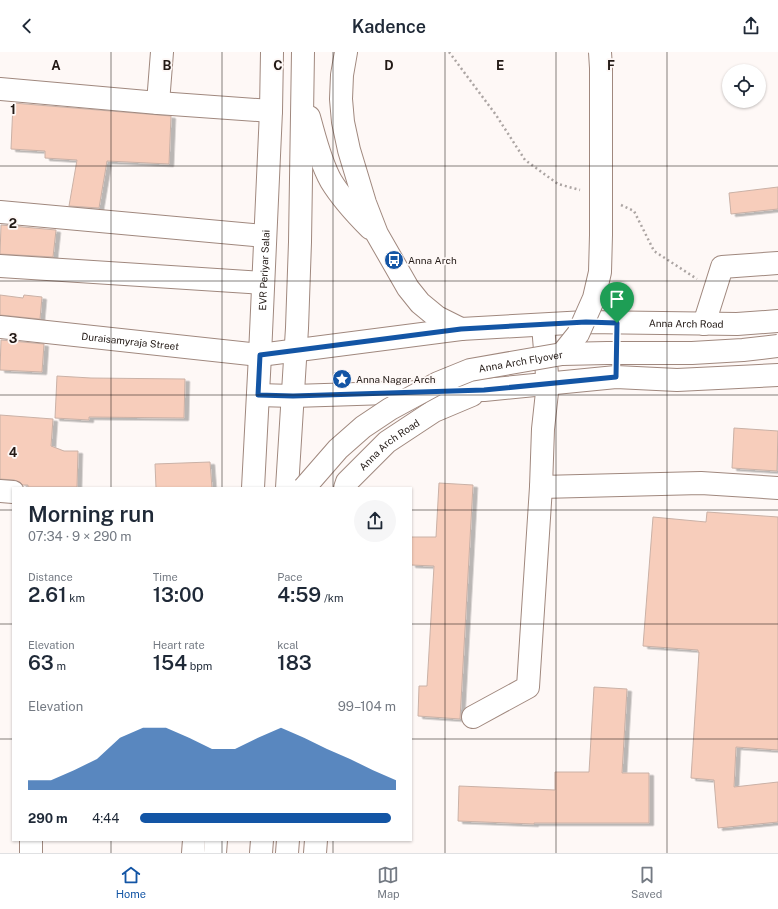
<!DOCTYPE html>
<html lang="en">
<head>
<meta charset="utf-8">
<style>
  :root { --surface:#fff; --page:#f6f6f7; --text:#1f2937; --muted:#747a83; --line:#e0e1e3; --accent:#1355a5 }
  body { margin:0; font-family:"Public Sans",sans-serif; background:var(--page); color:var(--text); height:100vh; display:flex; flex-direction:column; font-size:15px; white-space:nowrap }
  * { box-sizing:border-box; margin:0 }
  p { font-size:13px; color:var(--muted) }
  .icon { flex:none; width:22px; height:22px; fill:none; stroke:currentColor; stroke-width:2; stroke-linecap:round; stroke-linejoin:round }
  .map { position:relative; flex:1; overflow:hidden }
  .side { position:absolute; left:12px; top:435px; width:400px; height:354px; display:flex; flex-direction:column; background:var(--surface); border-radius:0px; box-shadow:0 1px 3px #0004 }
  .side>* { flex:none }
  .fabs { position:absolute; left:722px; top:12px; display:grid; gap:8px }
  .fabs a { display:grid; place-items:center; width:44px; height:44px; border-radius:50%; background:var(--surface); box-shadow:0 1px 3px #0004; font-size:20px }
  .pin { position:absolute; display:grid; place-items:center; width:34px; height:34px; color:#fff; margin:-41px -17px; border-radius:50% 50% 50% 0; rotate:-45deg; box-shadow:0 0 4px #0007 }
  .pin .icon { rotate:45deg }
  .round { display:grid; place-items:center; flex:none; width:42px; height:42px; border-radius:21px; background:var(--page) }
  .summary { display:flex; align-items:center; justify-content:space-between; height:68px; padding:0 16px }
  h1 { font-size:22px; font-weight:600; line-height:30px }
  .metrics { display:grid; grid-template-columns:repeat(3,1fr); gap:6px; height:68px; padding:4px 16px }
  .metrics div { display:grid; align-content:center }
  .metrics b { font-size:20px; font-weight:600 }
  .metrics small { font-size:11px; font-weight:400 }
  .metrics p { font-size:11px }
  .chart { height:112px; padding:8px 16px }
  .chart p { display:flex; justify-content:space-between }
  .chart svg { width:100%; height:72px; margin-top:4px; fill:var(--accent); opacity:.7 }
  ul { padding:0 16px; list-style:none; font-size:13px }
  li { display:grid; grid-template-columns:64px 48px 1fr; align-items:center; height:30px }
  li i { height:10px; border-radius:5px; background:var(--accent) }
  header { display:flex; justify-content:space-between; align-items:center; height:52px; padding:0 16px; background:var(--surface); font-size:18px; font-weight:600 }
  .tabs { display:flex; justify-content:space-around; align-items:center; height:56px; border-top:1px solid var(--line); background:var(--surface); font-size:11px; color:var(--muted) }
  .tabs a { display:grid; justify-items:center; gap:2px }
  .tabs .selected { color:var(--accent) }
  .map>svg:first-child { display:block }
  .building { fill:#f7cdbb; stroke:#cab1a6; filter:url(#shadow) }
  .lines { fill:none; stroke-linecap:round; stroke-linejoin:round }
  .minor-casing { stroke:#a0887e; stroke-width:24 }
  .major-casing { stroke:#a0887e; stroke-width:24 }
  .path { stroke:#aca5a3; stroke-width:2.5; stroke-dasharray:2 3; stroke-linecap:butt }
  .minor { stroke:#fff; stroke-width:22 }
  .major { stroke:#fff; stroke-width:22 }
  .major-bridge-casing { stroke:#a0887e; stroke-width:24; stroke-linecap:butt }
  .major-bridge { stroke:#fff; stroke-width:22 }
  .route-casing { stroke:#fff; stroke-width:8 }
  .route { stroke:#1355a5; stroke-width:5 }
  .grid { fill:none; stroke:#221915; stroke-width:1; stroke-opacity:0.55 }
  .labels { text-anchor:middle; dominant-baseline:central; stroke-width:3.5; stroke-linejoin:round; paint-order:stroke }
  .poi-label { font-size:10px; fill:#221915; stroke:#fef8f6; text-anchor:start }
  .street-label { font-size:10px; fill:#221915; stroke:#fef8f6 }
  .grid-label { font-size:13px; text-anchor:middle; font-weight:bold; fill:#221915; stroke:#fef8f6; stroke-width:3.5; stroke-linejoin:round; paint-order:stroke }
</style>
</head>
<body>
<header><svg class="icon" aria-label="back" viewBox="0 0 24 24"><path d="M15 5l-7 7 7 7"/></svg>Kadence<svg class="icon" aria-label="share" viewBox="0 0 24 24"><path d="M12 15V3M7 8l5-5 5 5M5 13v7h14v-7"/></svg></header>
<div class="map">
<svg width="778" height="801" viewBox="0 0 778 801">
  <defs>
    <filter id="shadow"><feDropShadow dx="4.5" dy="2.5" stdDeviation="0" flood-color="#0004"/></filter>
  </defs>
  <rect width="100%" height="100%" fill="#fef8f6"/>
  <g class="building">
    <polygon points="13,51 171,64 169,112 107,109 99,156 69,154 77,108 45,106 45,99 11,97"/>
    <polygon points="778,135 778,157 731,162 729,141"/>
    <polygon points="1,173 56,178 53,205 0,202"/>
    <polygon points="0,243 23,246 24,243 42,245 40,267 0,263"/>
    <polygon points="1,288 44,292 42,320 0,318"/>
    <polygon points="57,324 91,326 185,327 184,366 89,365 89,368 55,366"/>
    <polygon points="0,363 53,367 51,394 64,399 78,399 77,435 28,435 28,433 23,433 20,430 14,428 0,427"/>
    <polygon points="734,376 778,379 777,419 732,416"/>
    <polygon points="210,410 212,436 156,436 155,412"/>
    <polygon points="439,431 473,433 460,667 418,664 419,634 427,634 434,514 411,513 411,485 436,485"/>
    <polygon points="707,460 778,465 778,698 736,695 734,735 778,730 778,770 718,776 714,728 691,726 699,600 698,600 698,598 643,594 653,465 706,470"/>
    <polygon points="594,635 627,637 622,721 649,721 649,771 534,771 534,772 458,769 459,734 555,738 555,720 589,720"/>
  </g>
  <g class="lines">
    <g class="minor-casing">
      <g id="minor">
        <polyline points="0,37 158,51 271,59"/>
        <polyline points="158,51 162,0"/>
        <polyline points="0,160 265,184"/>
        <polyline points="0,214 263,231"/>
        <polyline points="704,272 722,215 778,211"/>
        <path id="s1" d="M0 275 260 303"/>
        <polyline points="548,331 543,377 541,435 701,431 778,436"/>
        <polyline points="0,439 13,440"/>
        <polyline points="473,665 528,635 541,435"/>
        <polyline points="31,801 31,788"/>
      </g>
    </g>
    <g class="major-casing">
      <g id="major">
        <polyline points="346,0 342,23 341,47 343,70 349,98 365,151 377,182 408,236 420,251 437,265 461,277"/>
        <path d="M309 65C315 86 320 109 331 129 342 147 356 162 370 176"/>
        <polyline points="543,273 547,323"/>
        <path id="s2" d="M260 303 461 277 586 270 737 272 778 269"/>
        <polyline points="258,343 293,344 484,338 616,325 677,328 778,323"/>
        <path id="s3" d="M253 436 260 303 271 59 272 0"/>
        <polyline points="287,436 297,276 300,190 303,0"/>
        <path id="s4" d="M345 436 347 430 387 390 434 359 472 343"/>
        <polyline points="193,801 194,788"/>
        <polyline points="215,801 216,788"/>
        <polyline points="261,801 262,788"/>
        <polyline points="287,801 288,788"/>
        <polyline points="315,801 316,788"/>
      </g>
    </g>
    <g class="path">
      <polyline points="449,0 496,63 525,108 558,132 580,138"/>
      <polyline points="621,153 634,159 654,199 697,227"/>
    </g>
    <use href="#minor" class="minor"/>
    <use href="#major" class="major"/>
    <g class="major-bridge-casing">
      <g id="major-bridge">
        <polyline points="562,302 578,282 594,246 600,220 601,183 601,16 600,0"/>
        <path id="s5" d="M304 436 338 397 363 375 390 357 438 331 470 318 562 302 607 301H692L743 298 778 294"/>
      </g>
    </g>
    <use href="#major-bridge" class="major-bridge"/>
  </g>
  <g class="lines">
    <g class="route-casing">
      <polygon id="route" points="586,270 617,271 616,325 484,338 293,344 258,343 260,303 461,277"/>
    </g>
    <use href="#route" class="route"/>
  </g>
  <path class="grid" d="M111 0V436M222 0V436M333 0V436M445 0V801M556 0V801M667 0V801M0 114H778M0 229H778M0 343H778M0 458H13M411 458H778M0 572H13M411 572H778M0 687H13M411 687H778M111 788V801M222 788V801M333 788V801"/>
  <defs>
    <g id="bus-disc" transform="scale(1)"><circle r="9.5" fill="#1355a5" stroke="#fef8f6"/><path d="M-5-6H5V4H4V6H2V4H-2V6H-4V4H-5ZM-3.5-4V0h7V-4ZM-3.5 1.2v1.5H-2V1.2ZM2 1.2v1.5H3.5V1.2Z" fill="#fff"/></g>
    <g id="sight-disc" transform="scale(1)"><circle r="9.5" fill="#1355a5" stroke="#fef8f6"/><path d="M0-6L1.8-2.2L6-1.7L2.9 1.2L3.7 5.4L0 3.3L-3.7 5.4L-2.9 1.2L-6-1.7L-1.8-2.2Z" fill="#fff"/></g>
  </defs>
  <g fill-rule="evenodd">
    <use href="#bus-disc" x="394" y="208"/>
    <use href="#sight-disc" x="342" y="327"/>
  </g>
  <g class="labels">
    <g class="poi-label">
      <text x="408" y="208">Anna Arch</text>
      <text x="356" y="327">Anna Nagar Arch</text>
    </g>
    <g class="street-label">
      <text stroke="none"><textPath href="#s3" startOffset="218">EVR Periyar Salai</textPath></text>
      <text stroke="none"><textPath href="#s2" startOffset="428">Anna Arch Road</textPath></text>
      <text stroke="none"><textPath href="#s1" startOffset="131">Duraisamyraja Street</textPath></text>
      <text stroke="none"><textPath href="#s5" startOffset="258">Anna Arch Flyover</textPath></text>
      <text stroke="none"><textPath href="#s4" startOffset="63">Anna Arch Road</textPath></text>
    </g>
  </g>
  <g class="grid-label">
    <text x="56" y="18">A</text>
    <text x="167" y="18">B</text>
    <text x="278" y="18">C</text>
    <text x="389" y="18">D</text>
    <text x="500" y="18">E</text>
    <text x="611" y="18">F</text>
    <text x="13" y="62">1</text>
    <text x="13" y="176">2</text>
    <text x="13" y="291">3</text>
    <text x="13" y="405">4</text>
  </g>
</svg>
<div class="fabs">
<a><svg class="icon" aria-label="locate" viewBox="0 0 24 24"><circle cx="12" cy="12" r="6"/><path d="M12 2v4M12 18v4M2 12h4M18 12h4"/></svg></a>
</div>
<div class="pin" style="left:617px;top:271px;background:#1e9e55"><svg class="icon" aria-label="arrive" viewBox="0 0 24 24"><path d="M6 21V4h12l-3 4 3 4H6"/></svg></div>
<section class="side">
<div class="summary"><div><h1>Morning run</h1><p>07:34 · 9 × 290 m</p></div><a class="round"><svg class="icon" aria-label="share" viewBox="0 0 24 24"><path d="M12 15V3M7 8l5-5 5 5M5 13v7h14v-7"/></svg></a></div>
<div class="metrics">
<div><p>Distance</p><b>2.61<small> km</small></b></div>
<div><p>Time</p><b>13:00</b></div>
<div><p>Pace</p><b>4:59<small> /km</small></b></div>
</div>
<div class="metrics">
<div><p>Elevation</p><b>63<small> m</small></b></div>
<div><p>Heart rate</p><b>154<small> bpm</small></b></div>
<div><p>kcal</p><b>183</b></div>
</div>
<div class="chart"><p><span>Elevation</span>99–104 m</p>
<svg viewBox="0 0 160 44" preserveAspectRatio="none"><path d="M0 44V38L10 38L20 32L30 25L40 12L50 6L60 6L70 12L80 19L90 19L100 12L110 6L120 12L130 19L140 25L150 32L160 38V44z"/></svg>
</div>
<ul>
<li><b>290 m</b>4:44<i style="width:98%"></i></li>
</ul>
</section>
</div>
<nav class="tabs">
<a class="selected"><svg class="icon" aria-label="home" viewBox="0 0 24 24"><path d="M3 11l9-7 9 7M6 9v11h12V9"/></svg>Home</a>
<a><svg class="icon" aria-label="map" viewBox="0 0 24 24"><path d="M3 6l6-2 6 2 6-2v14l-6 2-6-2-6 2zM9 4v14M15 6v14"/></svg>Map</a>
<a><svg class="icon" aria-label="saved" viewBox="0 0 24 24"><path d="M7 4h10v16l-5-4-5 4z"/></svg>Saved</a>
</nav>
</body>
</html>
